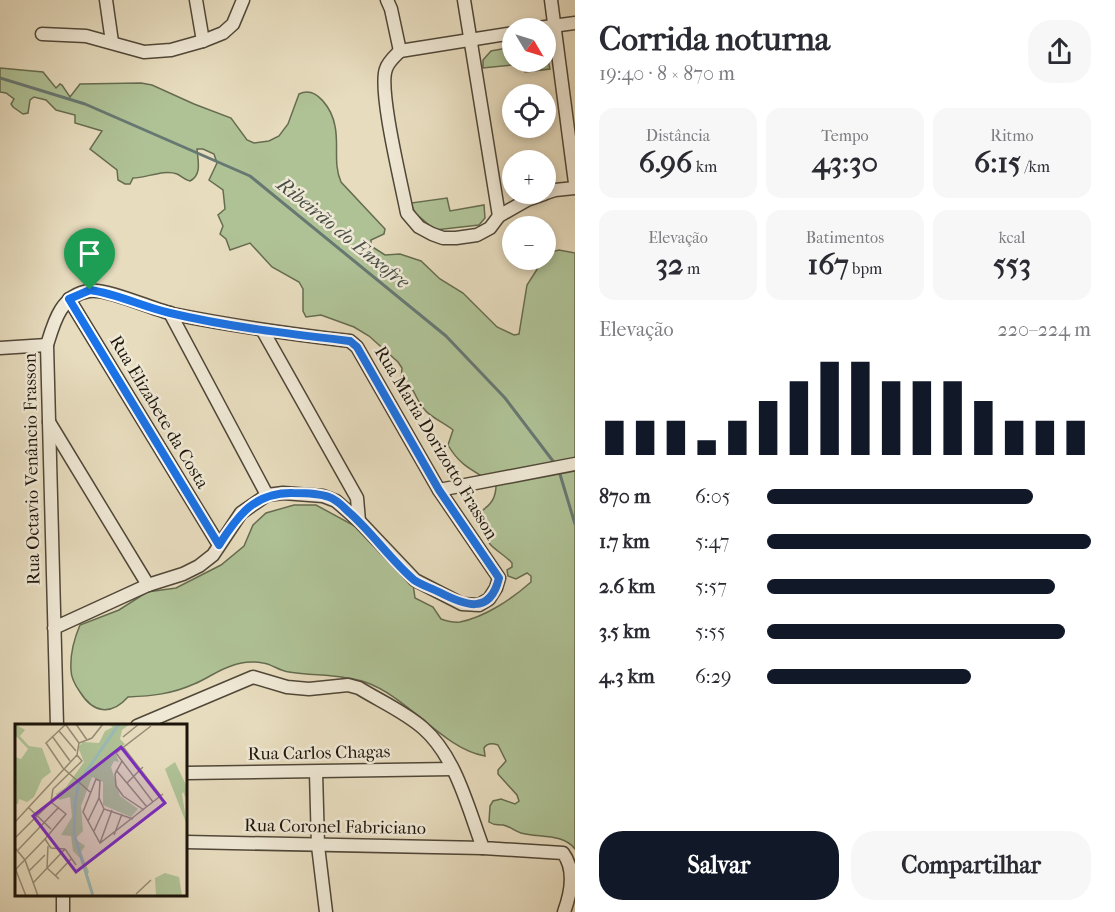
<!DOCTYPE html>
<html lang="pt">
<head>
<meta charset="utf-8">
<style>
  :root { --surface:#fff; --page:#f7f7f7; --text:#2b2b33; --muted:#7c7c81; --accent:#111827 }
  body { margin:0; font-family:"IM FELL French Canon",serif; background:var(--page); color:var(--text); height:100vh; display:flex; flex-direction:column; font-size:22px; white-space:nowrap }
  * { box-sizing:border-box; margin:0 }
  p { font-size:20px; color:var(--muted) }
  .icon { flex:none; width:33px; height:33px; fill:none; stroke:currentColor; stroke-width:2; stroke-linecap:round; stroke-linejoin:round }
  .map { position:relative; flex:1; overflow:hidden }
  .drawer { display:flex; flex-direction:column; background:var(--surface); width:540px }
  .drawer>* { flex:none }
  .needle { width:39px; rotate:128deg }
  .tools { position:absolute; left:502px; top:18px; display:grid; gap:12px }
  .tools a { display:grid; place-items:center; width:54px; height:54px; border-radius:50%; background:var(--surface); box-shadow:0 3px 9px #0003; font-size:30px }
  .pin { position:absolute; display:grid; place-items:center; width:51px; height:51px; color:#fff; margin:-62px -26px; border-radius:50% 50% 50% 0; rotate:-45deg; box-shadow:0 0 6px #0007 }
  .pin .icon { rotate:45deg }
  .round { display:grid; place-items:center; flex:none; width:63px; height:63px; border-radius:24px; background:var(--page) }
  .head { display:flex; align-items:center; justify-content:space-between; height:102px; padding:0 24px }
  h1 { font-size:33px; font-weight:800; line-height:45px }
  .metrics { display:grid; grid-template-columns:repeat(3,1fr); gap:9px; height:102px; padding:6px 24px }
  .metrics div { display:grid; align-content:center; border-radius:15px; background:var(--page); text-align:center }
  .metrics b { font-size:30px; font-weight:800 }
  .metrics small { font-size:16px; font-weight:400 }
  .metrics p { font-size:16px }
  .chart { height:168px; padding:12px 24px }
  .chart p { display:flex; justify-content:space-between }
  .chart svg { width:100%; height:108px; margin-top:6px; stroke:var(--accent); stroke-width:6 }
  .button { display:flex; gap:12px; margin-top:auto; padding:12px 24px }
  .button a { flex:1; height:69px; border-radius:24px; background:var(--accent); color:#fff; font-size:24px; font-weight:800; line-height:69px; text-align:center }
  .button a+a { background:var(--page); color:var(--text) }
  ul { padding:0 24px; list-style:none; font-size:20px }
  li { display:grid; grid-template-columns:96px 72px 1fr; align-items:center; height:45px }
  li i { height:15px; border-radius:8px; background:var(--accent) }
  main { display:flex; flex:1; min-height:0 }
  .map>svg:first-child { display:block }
  .green { fill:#afc296; stroke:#666c50; stroke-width:1.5 }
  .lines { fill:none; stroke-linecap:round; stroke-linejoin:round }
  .stream { stroke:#677873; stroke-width:3 }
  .minor-casing { stroke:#504738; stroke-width:15 }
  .minor { stroke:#efe8d5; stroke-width:12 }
  .route-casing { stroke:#fff; stroke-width:12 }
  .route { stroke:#1a73e8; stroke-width:8 }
  .labels { text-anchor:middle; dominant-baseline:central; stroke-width:5; stroke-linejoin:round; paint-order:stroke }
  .street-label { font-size:18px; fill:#1d150b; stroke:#efe8d5 }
  .water-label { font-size:20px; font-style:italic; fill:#484f48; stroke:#efe8d5 }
  .inset-river { fill:none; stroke:#99bab9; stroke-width:3 }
  .inset-road { fill:none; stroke:#968c76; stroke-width:1.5 }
  .view { fill:#7b2cbf; fill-opacity:0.15; stroke:#7b2cbf; stroke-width:3 }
  .inset-edge { fill:none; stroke:#1d150b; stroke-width:3 }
</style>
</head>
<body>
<main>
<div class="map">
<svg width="575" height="912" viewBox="0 0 575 912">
  <rect width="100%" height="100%" fill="#e7dcbe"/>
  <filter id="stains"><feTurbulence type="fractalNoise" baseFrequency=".00333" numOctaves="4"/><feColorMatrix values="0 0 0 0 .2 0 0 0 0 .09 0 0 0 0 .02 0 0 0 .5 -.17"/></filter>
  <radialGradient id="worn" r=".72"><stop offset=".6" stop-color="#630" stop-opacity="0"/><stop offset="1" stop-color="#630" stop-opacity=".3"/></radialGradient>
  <g class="green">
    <polygon points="513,47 513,62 546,62 546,51 550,69 525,72 521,64 483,68 483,60 491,51"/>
    <path d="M0 68 43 72 56 88 60 84 62 85 70 97 80 84 141 83 152 85 194 104 231 118 247 140 254 143 269 141 279 136 288 124 299 94C317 85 332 110 335 126 339 145 333 164 341 182L385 229 384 234 371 240V246L385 255 400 254 421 261 440 279 463 293 497 327 514 335 519 334 527 285 543 260H546L547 253 559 250 575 253V849C563 833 539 838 521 833 515 831 509 826 503 825 497 824 495 826 489 822L490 806 493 801 501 799 515 804 519 801 517 795 498 774V770L506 761 498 745C492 743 487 743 484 748L485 756C443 749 409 697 365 682 341 674 314 676 289 672 279 671 272 664 263 663 253 661 241 662 231 666 218 670 207 679 194 684 172 694 152 696 128 697 111 716 93 713 80 692 75 685 71 678 71 670 70 655 74 639 80 625L119 610 147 592 176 588 221 565 244 546 253 525 266 513 294 505H316L364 531 412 577 415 598 433 607 441 619C447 621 454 623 460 622 485 617 512 599 531 582V576L527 573 516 579 508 576 507 570 512 567V563C506 556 496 551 490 544 484 535 479 522 480 512 491 505 496 498 496 485 476 471 461 468 448 445L453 430C446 424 429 416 425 410 414 399 417 388 401 380L402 368 398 362 369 336 354 327 321 315 306 317 303 311V289L299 282 272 267 250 243 230 250 226 239 220 234 223 226 218 215 225 209 223 190 209 180 217 163 214 154 203 149H197C198 161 202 175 190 181 184 180 182 176 177 174 164 169 146 178 133 178L130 184H125L118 180 117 170 90 149 102 131 75 123V115L56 110 46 100 34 97 30 100 28 113 23 114 13 107 11 104 14 99 6 93 0 92Z"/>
    <polygon points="447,198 450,211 484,205 485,218 479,225 435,230 415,213 411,203"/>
  </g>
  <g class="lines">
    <g class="stream">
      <polyline points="0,78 85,104 250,176 446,336 505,398 556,465"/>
      <polyline points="559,471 575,524"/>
    </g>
    <g class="minor-casing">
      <g id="minor">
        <polyline points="106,0 112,42"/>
        <polyline points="196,0 203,41"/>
        <polyline points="387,0 391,9 400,51"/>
        <polyline points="464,0 499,216"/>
        <polyline points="551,0 575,183"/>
        <polyline points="538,28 575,23"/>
        <polyline points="42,34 86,36 144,52 171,50 203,41 223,33 233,24 243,0"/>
        <path d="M400 51C395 56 388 62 386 69 378 90 402 186 407 213L419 227 432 234 443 238H456L477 235 490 228 499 216 527 200 544 194"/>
        <polyline points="400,51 513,33"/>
        <polyline points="546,193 555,190 575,188"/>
        <polyline points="69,299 219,545"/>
        <polyline points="170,313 267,495"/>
        <polyline points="263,331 357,498 359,521"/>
        <polyline points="0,348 47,345"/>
        <polyline points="49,422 148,585"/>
        <polyline points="439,490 575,464"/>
        <path d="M54 628 148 585 183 574 199 566 213 555 241 513 267 495 283 493 323 496 336 501 359 521 415 580 462 604 479 605 489 599 496 588 499 578 439 490 357 347 350 341C290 334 232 326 173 314 152 309 107 288 89 291 61 295 54 322 47 345L57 726"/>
        <path d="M137 726 253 677 287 687 309 689 348 685 359 688C380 701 405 712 423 728 456 757 468 808 483 848L563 853C575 869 571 893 564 912"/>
        <polyline points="316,772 318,846 326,912"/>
        <polyline points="186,773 452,769"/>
        <polyline points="186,842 483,848"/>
        <polyline points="63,896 63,912"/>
      </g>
    </g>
    <use href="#minor" class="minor"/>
  </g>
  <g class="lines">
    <g class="route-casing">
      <path id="route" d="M90 290C118 294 143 307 170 313 229 327 290 334 350 341L357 347 439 490 499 578C490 616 464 605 439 592 431 588 421 585 414 580 391 560 373 534 351 514 344 508 338 500 329 497 318 493 304 493 293 493 255 492 238 515 219 545L69 299Z"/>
    </g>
    <use href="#route" class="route"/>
  </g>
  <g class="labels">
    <g class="street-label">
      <text transform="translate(159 412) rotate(59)">Rua Elizabete da Costa</text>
      <text transform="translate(436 443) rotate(59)">Rua Maria Dorizotto Frasson</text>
      <text transform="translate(32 469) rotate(-91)">Rua Octavio Venâncio Frasson</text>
      <text transform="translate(319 753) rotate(-1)">Rua Carlos Chagas</text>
      <text transform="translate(335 827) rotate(1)">Rua Coronel Fabriciano</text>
    </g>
    <g class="water-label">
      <text transform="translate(343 233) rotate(39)">Ribeirão do Enxofre</text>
    </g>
  </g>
  <g transform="translate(15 724)">
    <rect width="172" height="172" fill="#e7dcbe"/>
    <path d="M0 0 10 6 5 12 14 22 27 24 36 48 27 55 19 73 12 78 4 75 3 80H0V33L6 35 13 25 0 11ZM92 0H115L107 6 105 15 110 20 100 28 104 38 99 37 96 43 105 72 123 85 116 93 88 81V58L77 53 66 82 68 107 60 115 70 122 66 128 74 148 71 153 65 134 58 127 56 112 46 111 57 93 55 73 44 76 41 70 51 63 69 38 63 23 68 18 84 19 90 7 98 3ZM160 38 172 63V77L168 68 167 70 172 101 150 45ZM150 149 164 153 167 172H141L140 154Z" fill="#afc296"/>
    <path class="inset-river" d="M78 172 59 110 60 79 64 58 104 0"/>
    <path class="inset-road" d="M51 0 31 19 48 44 75 68M61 0 72 16M51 1 64 19M44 7 61 27M37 12 55 37M108 13 124 0M109 24 146 72M107 37 138 78M101 46 132 83M112 59 128 43M38 65 36 78 51 90 30 115 36 124 50 125M38 65 67 37 62 31 64 19 77 14 88 0M84 74 89 85 118 95M14 84 36 105M129 86 108 72 101 62 100 50 107 37 101 29 136 2M73 97 84 74 85 57 81 55 68 88 85 119 148 70M0 98 62 31M79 107 89 85M99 111 107 90M0 114 36 78M85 119 97 86M33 122 32 144 44 155M0 124 10 136 23 172M50 125 61 141M3 126 44 83M0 144 11 172M1 145 30 115M14 147 30 131M40 152 57 134M18 159 50 125M121 170 136 156"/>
    <path class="view" d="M106 23 150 79 61 148 18 92Z"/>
    <rect width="172" height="172" class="inset-edge"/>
  </g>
  <rect width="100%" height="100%" filter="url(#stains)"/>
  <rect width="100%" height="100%" fill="url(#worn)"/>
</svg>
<div class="tools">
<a><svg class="needle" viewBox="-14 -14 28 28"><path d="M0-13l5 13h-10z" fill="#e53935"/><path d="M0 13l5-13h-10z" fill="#7c7c81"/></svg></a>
<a><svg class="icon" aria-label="locate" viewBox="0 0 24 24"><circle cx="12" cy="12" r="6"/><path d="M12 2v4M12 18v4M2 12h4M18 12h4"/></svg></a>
<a>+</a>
<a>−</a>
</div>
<div class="pin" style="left:90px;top:290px;background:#1e9e55"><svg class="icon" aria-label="arrive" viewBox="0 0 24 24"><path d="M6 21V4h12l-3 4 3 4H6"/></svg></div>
</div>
<section class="drawer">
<div class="head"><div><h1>Corrida noturna</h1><p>19:40 · 8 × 870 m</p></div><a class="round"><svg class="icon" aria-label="share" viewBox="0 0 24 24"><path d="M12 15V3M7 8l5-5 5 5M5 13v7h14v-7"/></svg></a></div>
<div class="metrics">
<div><p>Distância</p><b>6.96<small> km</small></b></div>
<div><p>Tempo</p><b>43:30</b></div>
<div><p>Ritmo</p><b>6:15<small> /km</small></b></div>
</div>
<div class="metrics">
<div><p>Elevação</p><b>32<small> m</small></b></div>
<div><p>Batimentos</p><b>167<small> bpm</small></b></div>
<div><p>kcal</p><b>553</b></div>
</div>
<div class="chart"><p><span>Elevação</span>220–224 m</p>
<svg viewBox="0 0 160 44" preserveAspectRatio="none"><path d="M5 44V30M15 44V30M25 44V30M35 44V38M45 44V30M55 44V22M65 44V14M75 44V6M85 44V6M95 44V14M105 44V14M115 44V14M125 44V22M135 44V30M145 44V30M155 44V30"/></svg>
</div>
<ul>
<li><b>870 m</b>6:05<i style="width:82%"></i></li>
<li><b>1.7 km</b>5:47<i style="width:100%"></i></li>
<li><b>2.6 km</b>5:57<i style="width:89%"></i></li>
<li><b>3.5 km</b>5:55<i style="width:92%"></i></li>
<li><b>4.3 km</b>6:29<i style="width:63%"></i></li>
</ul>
<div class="button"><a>Salvar</a><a>Compartilhar</a></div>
</section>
</main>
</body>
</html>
